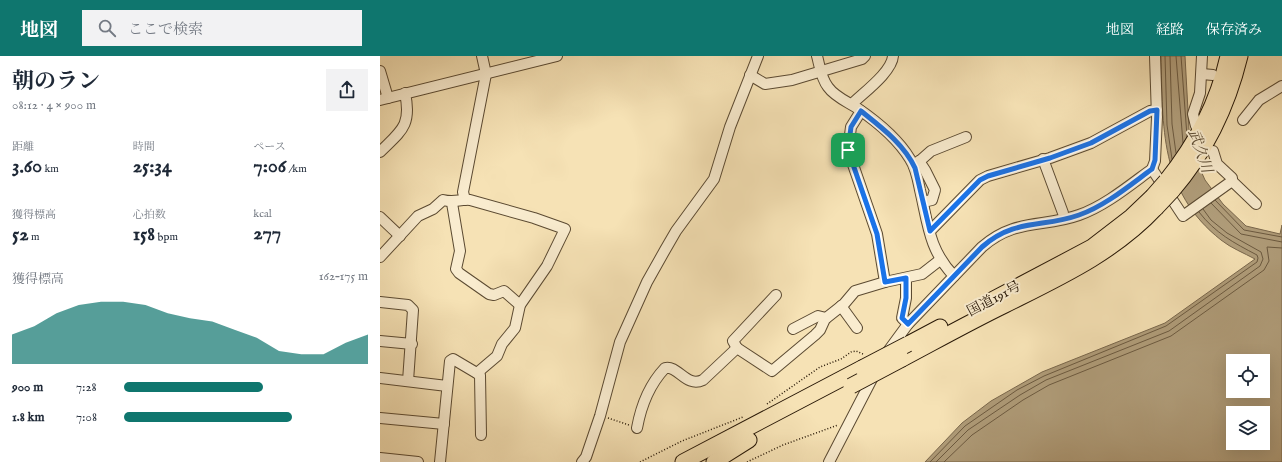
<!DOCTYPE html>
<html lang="ja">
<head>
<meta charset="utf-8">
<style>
  :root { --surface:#fff; --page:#f2f2f3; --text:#1f2937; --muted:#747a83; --accent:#0f766e }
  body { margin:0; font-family:"IM FELL English","Noto Serif JP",serif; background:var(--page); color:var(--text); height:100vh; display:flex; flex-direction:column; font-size:15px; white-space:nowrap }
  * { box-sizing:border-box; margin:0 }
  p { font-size:13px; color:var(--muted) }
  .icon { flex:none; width:22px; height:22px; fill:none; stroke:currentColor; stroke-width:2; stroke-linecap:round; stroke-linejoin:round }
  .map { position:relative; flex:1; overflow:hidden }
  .sheet { display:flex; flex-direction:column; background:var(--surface); width:380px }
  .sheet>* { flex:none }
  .tools { position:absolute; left:846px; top:298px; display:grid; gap:8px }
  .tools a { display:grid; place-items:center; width:44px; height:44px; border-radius:0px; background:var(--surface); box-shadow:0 4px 16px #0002; font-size:20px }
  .pin { position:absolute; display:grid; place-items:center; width:34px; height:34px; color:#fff; margin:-17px; border-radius:8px; box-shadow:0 2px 6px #0006 }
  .round { display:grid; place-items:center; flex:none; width:42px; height:42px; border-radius:0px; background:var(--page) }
  .summary { display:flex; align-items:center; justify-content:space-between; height:68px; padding:0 12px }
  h1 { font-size:22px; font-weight:700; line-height:30px }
  .metrics { display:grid; grid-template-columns:repeat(3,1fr); gap:6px; height:68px; padding:4px 12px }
  .metrics div { display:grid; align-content:center }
  .metrics b { font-size:20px; font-weight:700 }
  .metrics small { font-size:11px; font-weight:400 }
  .metrics p { font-size:11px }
  .chart { height:112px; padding:8px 12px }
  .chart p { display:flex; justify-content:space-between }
  .chart svg { width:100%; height:72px; margin-top:4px; fill:var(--accent); opacity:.7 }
  ul { padding:0 12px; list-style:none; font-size:13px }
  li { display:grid; grid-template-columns:64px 48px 1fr; align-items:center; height:30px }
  li i { height:10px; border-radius:5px; background:var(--accent) }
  header { display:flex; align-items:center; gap:24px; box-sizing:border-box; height:56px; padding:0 20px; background:var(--accent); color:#fff }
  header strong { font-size:19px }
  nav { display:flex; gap:22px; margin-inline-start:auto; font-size:14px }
  .search { width:280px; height:36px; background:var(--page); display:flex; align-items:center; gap:10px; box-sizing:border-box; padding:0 14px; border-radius:0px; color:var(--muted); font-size:15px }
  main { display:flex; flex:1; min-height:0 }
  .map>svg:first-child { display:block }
  .water { fill:#b09d7a; stroke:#79674c; fill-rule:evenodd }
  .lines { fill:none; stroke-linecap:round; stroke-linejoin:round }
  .shore { stroke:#6c5a40; stroke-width:1 }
  .minor-casing { stroke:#5b4a32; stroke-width:12 }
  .highway-casing { stroke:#271706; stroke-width:17 }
  .path { stroke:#271706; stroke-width:1.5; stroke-dasharray:1 2; stroke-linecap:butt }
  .minor { stroke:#f9eccf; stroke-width:10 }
  .highway { stroke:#f6e2b5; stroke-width:15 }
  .highway-bridge-casing { stroke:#271706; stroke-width:17; stroke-linecap:butt }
  .highway-bridge { stroke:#f6e2b5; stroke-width:15 }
  .route-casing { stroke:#fff; stroke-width:8 }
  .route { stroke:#1a73e8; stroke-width:5 }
  .labels { text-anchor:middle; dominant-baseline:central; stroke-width:4; stroke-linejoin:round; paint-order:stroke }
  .street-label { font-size:14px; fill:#271706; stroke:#f9eccf }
  .water-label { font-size:15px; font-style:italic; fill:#5e4d34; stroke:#f9eccf }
</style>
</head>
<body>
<header>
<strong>地図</strong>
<div class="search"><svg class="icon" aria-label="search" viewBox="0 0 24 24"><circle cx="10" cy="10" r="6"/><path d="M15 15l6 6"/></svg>ここで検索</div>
<nav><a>地図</a><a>経路</a><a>保存済み</a></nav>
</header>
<main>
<section class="sheet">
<div class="summary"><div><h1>朝のラン</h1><p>08:12 · 4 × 900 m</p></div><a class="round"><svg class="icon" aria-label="share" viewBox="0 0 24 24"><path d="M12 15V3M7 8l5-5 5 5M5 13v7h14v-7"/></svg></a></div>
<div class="metrics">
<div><p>距離</p><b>3.60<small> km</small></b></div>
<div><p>時間</p><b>25:34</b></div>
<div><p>ペース</p><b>7:06<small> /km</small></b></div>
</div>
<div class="metrics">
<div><p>獲得標高</p><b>52<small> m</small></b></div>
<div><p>心拍数</p><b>158<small> bpm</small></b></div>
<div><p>kcal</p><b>277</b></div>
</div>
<div class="chart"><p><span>獲得標高</span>162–175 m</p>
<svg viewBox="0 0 160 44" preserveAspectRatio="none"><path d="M0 44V26L10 21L20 13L30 8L40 6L50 6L60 8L70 13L80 16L90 18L100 23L110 28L120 36L130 38L140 38L150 31L160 26V44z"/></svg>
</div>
<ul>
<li><b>900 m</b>7:28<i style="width:57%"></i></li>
<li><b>1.8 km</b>7:08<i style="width:69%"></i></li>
</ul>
</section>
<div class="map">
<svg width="902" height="406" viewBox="0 0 902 406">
  <rect width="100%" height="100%" fill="#f6e2b5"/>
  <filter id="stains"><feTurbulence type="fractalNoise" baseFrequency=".005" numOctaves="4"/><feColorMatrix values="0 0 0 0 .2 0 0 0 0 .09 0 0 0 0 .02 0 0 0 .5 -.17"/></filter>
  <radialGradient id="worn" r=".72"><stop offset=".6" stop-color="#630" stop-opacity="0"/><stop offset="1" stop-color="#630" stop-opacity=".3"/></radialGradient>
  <path class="water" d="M781 0H805L809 73 813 97 825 124 843 148 866 170 900 178 902 169V406H545L582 367 611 345 662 316 785 267 875 203C864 197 851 192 841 184 779 135 783 71 781 0ZM853 305H883V335H853ZM853 357H883V387H853Z"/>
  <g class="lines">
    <g class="shore">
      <polyline points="785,0 787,69 792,103"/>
      <polyline points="790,0 792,68 796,97"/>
      <polyline points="796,0 803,87"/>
      <polyline points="801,0 807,80"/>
      <polyline points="835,144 864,174 902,181"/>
      <polyline points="831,147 861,178 902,186"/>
      <path d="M550 406 585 370 637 334 664 320 786 270 877 206 878 202 877 199C854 187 835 177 819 156"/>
      <polyline points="556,406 588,374 640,339 666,324 789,275 880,210 883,203 881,196 847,177 831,164 823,153"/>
      <polyline points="564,406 592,379 643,344 669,329 791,280 884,214 889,205 887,191 902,192"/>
    </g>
    <g class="minor-casing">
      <g id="minor">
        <path d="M437 0C440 11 441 22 448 31 455 41 468 46 477 52 496 65 518 83 530 103 536 112 538 124 540 134 548 168 549 194 574 220"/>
        <polyline points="0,15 8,42"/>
        <polyline points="822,18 833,19"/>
        <polyline points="370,19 385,28 412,24 482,3 485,0"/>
        <polyline points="0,44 177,0"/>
        <path d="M472 48C483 37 512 16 513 0"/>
        <polyline points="481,55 471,71 468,94 497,178 505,226"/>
        <polyline points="863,64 879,44 902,30"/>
        <polyline points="816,70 813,58 820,37 822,0"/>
        <path d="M0 96C21 75 32 70 25 37"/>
        <polyline points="663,103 683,157"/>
        <polyline points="539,105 545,114 555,134 552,144 543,146"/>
        <polyline points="534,110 551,95 586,81"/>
        <polyline points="772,113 803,160 852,125 852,122 837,108 833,95"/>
        <polyline points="852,125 876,148"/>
        <polyline points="85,144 83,136 106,18 102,0"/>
        <polyline points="72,147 80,195 76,213 79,217 109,238 114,239 124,235 140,249"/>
        <polyline points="0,161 20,180"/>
        <polyline points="550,175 600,124 608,120 670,102 711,87 770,55 777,54"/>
        <path d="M0 201 38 160 53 153 63 144C74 147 80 143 90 144L154 162 185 173 167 210 140 249 135 272 122 288 117 300 97 317"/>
        <polyline points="526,222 526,242 522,262 528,268"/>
        <polyline points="0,246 28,249 33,254 28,325"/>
        <polyline points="461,250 477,272"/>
        <polyline points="413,273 438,260 446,262"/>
        <polyline points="0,285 32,288"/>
        <polyline points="357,292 353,285 396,239"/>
        <path d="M506 298 528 268 602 191C635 162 663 172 699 159 725 150 750 129 772 113L775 105 777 61 775 0"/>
        <polyline points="0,322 67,330"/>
        <polyline points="0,362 64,368"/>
        <path d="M257 372C261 350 270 328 285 312 298 309 306 332 323 324L357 292 392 315 435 279 440 274 445 263 464 248 475 235 505 226 542 218 560 204"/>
        <polyline points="0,402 38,406"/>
        <polyline points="60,406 70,305 73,303 100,319 101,379"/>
        <polyline points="202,406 206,401 220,360 240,286 267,226 285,194 296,175 334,123 350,71 378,0"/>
        <polyline points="449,406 494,319"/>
      </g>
    </g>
    <g class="highway-casing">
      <g id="highway">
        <path d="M786 125C815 89 838 46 848 0"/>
        <path d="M792 135C825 97 848 49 860 0"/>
        <polyline points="610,245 712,191 751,161 772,141"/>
        <polyline points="528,288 560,271"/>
        <path d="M522 303C556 285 590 266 625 249 679 222 734 197 776 152"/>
        <polyline points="303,406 482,312"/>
        <polyline points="334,406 369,384"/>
      </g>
    </g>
    <g class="path">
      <polyline points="387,348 440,311 461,303 471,296 476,295 483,298"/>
      <polyline points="228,362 249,369"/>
      <polyline points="260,406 302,385 363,361"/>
      <polyline points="367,406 403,389 458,369"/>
    </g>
    <use href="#minor" class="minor"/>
    <use href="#highway" class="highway"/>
    <g class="highway-bridge-casing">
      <g id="highway-bridge">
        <polyline points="772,141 786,125"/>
        <polyline points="776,152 792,135"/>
        <polyline points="482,312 528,288"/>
        <polyline points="471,330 522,303"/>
      </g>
    </g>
    <use href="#highway-bridge" class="highway-bridge"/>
  </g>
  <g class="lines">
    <g class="route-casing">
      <path id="route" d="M777 54 775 104 772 113C750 129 725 150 699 159 663 172 635 162 602 191L528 268 522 262 526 242V222L505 226 497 178 468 94 471 71 481 55C501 71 524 88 535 112L550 175 600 124 608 120 670 102 711 87 770 55Z"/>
    </g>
    <use href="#route" class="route"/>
  </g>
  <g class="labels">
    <g class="street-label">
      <text transform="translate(614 243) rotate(-28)">国道191号</text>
    </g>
    <g class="water-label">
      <text transform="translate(820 95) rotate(71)">武久川</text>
    </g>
  </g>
  <rect width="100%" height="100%" filter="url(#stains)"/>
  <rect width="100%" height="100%" fill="url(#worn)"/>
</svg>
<div class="tools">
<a><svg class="icon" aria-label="locate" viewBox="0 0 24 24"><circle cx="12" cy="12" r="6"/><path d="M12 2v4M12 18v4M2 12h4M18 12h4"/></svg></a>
<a><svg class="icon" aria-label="layers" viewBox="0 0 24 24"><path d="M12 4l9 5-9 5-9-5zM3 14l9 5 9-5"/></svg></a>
</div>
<div class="pin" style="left:468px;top:94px;background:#1e9e55"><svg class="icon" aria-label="arrive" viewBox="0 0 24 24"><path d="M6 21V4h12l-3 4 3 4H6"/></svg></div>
</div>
</main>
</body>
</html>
